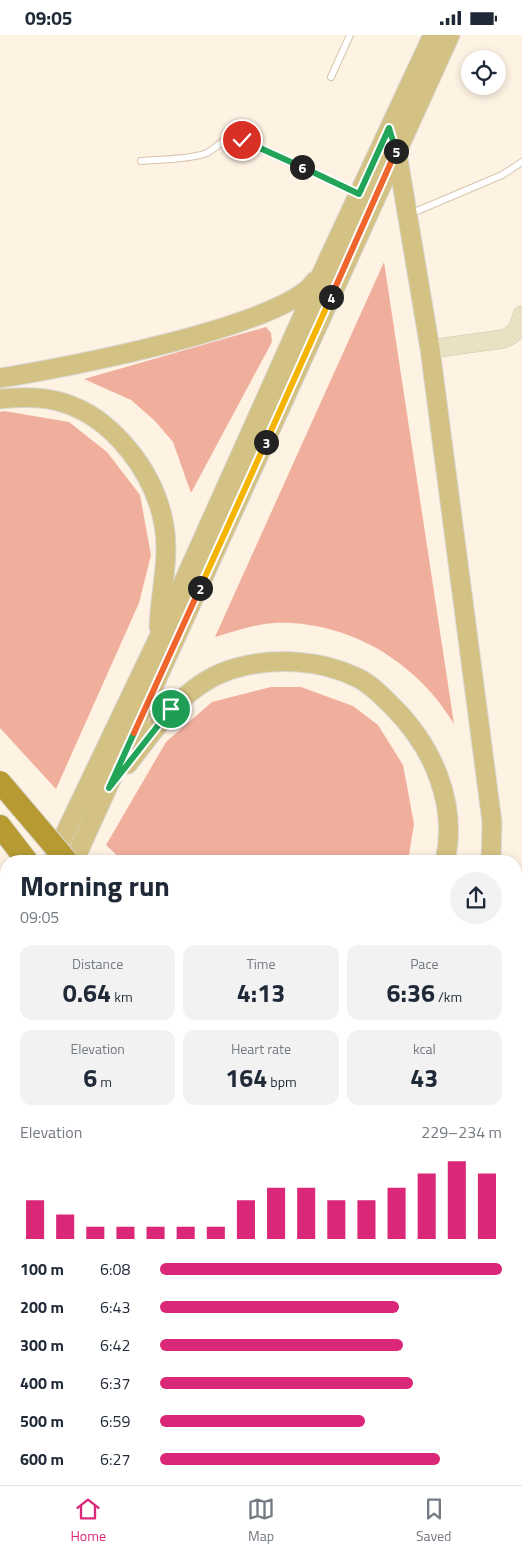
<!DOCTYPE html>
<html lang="en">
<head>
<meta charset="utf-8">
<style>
  :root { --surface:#fff; --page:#f2f2f3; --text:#1f2937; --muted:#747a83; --line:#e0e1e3; --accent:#db2777 }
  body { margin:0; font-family:"Titillium Web",sans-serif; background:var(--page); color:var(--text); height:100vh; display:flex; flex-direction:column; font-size:19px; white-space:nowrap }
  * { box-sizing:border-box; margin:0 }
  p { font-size:16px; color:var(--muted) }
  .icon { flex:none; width:28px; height:28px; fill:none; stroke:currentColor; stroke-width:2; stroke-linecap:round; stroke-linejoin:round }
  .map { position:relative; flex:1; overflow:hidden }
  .panel { position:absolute; left:0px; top:820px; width:522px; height:630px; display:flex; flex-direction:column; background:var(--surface); border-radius:20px 20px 0 0; box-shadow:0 2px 8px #0003 }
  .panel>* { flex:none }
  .tools { position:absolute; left:461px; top:15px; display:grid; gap:10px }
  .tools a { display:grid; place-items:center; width:45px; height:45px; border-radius:50%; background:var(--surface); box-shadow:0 2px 8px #0003; font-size:25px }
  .pin { position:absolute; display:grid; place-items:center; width:42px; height:42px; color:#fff; margin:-21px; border:2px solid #fff; border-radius:50%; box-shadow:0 1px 5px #0007 }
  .km { position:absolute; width:25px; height:25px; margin:-12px; border-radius:50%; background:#222; color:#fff; font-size:14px; line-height:25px; text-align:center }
  .round { display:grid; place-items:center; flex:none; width:52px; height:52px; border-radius:26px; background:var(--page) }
  .summary { display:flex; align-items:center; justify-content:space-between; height:85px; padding:0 20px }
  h1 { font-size:28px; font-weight:700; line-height:38px }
  .figures { display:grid; grid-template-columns:repeat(3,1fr); gap:8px; height:85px; padding:5px 20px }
  .figures div { display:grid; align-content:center; border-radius:12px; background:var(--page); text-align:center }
  .figures b { font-size:25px; font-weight:700 }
  .figures small { font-size:14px; font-weight:400 }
  .figures p { font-size:14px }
  .chart { height:140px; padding:10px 20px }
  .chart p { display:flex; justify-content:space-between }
  .chart svg { width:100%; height:90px; margin-top:5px; stroke:var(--accent); stroke-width:6 }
  ul { padding:0 20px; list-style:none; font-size:16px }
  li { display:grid; grid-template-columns:80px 60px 1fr; align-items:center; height:38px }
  li i { height:12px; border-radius:6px; background:var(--accent) }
  .status { display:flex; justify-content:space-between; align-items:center; height:35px; padding:0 25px; background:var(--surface); direction:ltr }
  .status svg { height:14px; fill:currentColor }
  .tabs { display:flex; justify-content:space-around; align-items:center; height:70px; border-top:1px solid var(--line); background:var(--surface); font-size:14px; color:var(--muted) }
  .tabs a { display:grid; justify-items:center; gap:2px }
  .tabs .current { color:var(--accent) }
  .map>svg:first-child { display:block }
  .green { fill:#f0af9d }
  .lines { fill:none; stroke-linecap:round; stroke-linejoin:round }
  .lane-casing { stroke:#d8c5ac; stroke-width:8 }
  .secondary-casing { stroke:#d8c5ac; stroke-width:19 }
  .primary-casing { stroke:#d9d8d6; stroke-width:21 }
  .highway-casing { stroke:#d9d8d6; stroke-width:24 }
  .lane { stroke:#fff; stroke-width:6 }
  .secondary { stroke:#e9e1c2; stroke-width:18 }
  .primary { stroke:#d4c284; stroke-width:19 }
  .highway { stroke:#b79a32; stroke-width:22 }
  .highway-bridge-casing { stroke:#d9d8d6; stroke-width:24; stroke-linecap:butt }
  .highway-bridge { stroke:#b79a32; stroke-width:22 }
  .split-1-casing { stroke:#fff; stroke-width:10 }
  .split-2-casing { stroke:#fff; stroke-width:10 }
  .split-3-casing { stroke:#fff; stroke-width:10 }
  .split-4-casing { stroke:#fff; stroke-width:10 }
  .split-5-casing { stroke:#fff; stroke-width:10 }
  .split-6-casing { stroke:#fff; stroke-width:10 }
  .split-7-casing { stroke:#fff; stroke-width:10 }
  .split-1 { stroke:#22a559; stroke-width:6 }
  .split-2 { stroke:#f0652b; stroke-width:6 }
  .split-3 { stroke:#f5b400; stroke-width:6 }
  .split-4 { stroke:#f5b400; stroke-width:6 }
  .split-5 { stroke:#f0652b; stroke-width:6 }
  .split-6 { stroke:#22a559; stroke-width:6 }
  .split-7 { stroke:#22a559; stroke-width:6 }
</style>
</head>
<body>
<div class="status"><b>09:05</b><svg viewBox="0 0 49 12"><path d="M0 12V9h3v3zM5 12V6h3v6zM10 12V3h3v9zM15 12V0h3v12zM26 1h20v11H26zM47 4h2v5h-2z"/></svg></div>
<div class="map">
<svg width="522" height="1450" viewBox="0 0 522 1450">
  <rect width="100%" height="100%" fill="#fef2e3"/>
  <g class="green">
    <path d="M384 227 454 689C417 627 348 585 274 588 255 589 234 597 215 602Z"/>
    <polygon points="266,292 271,298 272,307 191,458 173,407 155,386 131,365 84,344"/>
    <polygon points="4,376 69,387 107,417 140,460 151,520 139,568 56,754 0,693 0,377"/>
    <polygon points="271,652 301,652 353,671 378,690 403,730 414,789 408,826 123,826 106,810 166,707 212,667"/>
    <polygon points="6,1022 6,1286 0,1280 0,1038"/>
  </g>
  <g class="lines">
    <g class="lane-casing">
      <g id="lane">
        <polyline points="331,42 350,0"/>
        <path d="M141 126C161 124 185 125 204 119 216 115 221 103 235 103L358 158"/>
        <polyline points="410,179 502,140 522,127"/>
        <polyline points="516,1094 522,1087"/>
        <polyline points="516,1269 522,1265"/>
        <polyline points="92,1450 96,1444"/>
      </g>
    </g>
    <g class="secondary-casing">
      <g id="secondary">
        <path d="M430 314 503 304C516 299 519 293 522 280"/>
        <polyline points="516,1423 522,1435"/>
        <polyline points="491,1450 491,1444"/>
      </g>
    </g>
    <g class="primary-casing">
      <g id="primary">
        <polyline points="396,112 430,314 492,787 491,826"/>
        <path d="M0 343C59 334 286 291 315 246"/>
        <path d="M0 364C20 362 41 361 61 367 113 382 155 438 164 490 170 523 160 559 159 592"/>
        <path d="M128 729C157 691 187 646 236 633 275 622 322 625 358 643 372 650 383 662 393 672 433 712 458 769 445 826"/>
        <polyline points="52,826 158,604 327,227 433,0"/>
        <polyline points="74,826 450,0"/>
        <polyline points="0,935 6,922"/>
        <polyline points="0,984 6,971"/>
        <polyline points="0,1317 6,1323"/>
        <polyline points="0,1418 6,1417"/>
      </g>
    </g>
    <g class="highway-casing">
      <g id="highway">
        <polyline points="0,791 27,826"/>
        <polyline points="516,1365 522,1371"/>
        <polyline points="516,1407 522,1413"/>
      </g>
    </g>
    <use href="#lane" class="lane"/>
    <use href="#secondary" class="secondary"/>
    <use href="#primary" class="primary"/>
    <use href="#highway" class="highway"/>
    <g class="highway-bridge-casing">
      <polyline id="highway-bridge" points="0,747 67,826"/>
    </g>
    <use href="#highway-bridge" class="highway-bridge"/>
  </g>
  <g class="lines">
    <g class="split-1-casing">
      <polyline id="split-1" points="134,698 109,753 171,674"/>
    </g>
    <g class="split-2-casing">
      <polyline id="split-2" points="134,698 200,553"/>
    </g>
    <g class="split-3-casing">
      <polyline id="split-3" points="200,553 266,407"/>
    </g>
    <g class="split-4-casing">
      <polyline id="split-4" points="266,407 331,262"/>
    </g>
    <g class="split-5-casing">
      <polyline id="split-5" points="331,262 396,116"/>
    </g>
    <g class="split-6-casing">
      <polyline id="split-6" points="302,132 359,159 389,93 396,116"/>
    </g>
    <g class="split-7-casing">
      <polyline id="split-7" points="242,105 302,132"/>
    </g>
    <use href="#split-1" class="split-1"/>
    <use href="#split-2" class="split-2"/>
    <use href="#split-3" class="split-3"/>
    <use href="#split-4" class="split-4"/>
    <use href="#split-5" class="split-5"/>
    <use href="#split-6" class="split-6"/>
    <use href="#split-7" class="split-7"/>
  </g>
</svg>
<div class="tools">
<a><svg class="icon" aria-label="locate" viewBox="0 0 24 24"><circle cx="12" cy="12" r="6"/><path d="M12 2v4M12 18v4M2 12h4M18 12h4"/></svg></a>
</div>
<div class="pin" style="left:171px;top:674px;background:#1e9e55"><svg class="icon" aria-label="arrive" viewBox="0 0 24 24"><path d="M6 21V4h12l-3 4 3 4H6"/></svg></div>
<div class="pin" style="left:242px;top:105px;background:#d93025"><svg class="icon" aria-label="check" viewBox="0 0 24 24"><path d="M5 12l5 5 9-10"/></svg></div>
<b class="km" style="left:200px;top:553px">2</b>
<b class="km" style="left:266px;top:407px">3</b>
<b class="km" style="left:331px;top:262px">4</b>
<b class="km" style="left:396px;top:116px">5</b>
<b class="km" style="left:302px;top:132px">6</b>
<section class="panel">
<div class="summary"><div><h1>Morning run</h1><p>09:05</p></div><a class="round"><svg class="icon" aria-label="share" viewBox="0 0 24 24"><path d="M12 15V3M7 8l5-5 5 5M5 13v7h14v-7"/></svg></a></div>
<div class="figures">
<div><p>Distance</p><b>0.64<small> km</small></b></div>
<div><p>Time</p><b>4:13</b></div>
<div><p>Pace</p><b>6:36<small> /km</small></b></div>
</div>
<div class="figures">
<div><p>Elevation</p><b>6<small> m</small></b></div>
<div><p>Heart rate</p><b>164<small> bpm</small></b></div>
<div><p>kcal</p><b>43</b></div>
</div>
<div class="chart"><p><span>Elevation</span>229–234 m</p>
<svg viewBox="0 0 160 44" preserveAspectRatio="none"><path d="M5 44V25M15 44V32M25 44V38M35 44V38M45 44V38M55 44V38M65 44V38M75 44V25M85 44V19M95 44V19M105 44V25M115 44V25M125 44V19M135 44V12M145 44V6M155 44V12"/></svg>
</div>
<ul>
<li><b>100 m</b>6:08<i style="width:100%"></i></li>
<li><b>200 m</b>6:43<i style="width:70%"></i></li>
<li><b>300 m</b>6:42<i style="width:71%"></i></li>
<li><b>400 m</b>6:37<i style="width:74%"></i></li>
<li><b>500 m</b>6:59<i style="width:60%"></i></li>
<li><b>600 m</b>6:27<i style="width:82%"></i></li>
</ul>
</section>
</div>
<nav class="tabs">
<a class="current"><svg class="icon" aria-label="home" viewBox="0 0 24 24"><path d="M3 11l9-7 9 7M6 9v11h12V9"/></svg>Home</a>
<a><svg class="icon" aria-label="map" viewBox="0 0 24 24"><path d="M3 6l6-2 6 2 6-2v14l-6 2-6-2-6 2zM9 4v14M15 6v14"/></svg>Map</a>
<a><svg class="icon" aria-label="saved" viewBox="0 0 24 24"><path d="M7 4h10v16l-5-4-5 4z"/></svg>Saved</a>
</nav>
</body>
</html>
